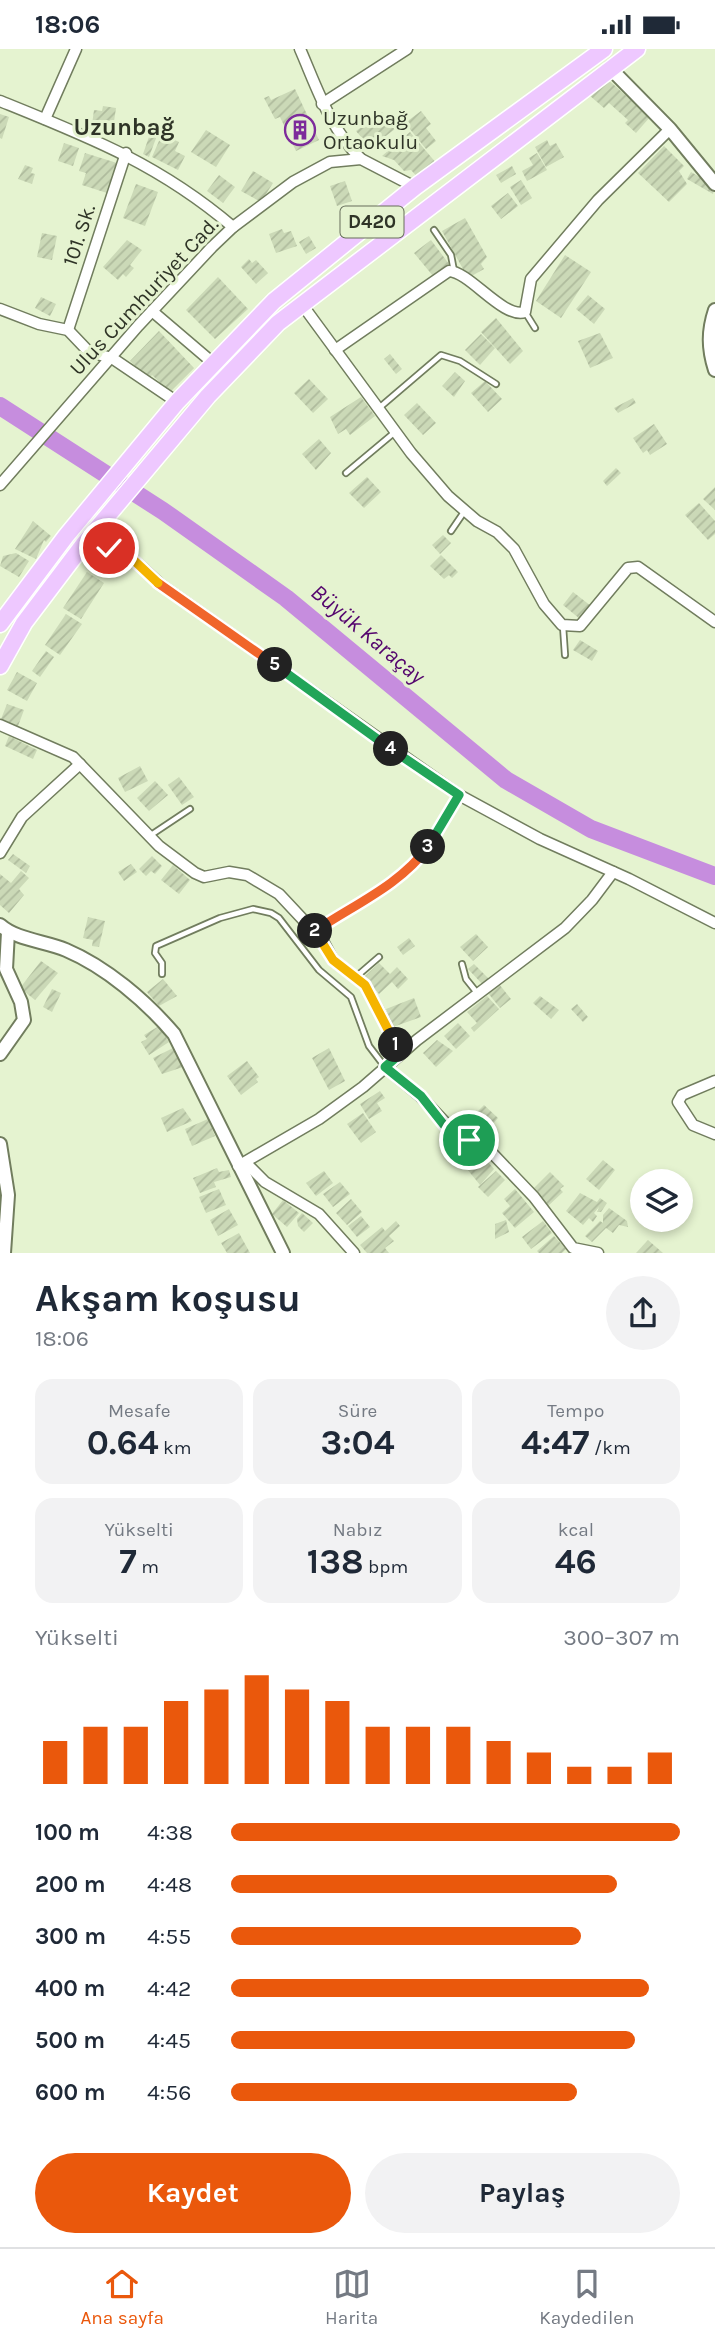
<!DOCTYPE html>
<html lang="tr">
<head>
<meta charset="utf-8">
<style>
  :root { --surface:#fff; --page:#f2f2f3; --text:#1f2937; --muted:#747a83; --line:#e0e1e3; --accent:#ea580c }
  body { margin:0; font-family:Karla,sans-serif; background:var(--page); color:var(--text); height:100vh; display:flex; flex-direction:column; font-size:26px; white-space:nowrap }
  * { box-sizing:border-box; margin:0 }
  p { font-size:23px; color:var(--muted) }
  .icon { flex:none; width:38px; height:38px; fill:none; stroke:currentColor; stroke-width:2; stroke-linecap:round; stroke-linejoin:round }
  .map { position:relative; height:1204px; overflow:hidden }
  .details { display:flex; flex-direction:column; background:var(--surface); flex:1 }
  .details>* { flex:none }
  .fabs { position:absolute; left:630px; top:1120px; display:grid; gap:14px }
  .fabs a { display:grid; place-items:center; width:63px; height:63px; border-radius:50%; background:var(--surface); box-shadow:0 4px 10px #0003; font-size:35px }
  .pin { position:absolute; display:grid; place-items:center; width:60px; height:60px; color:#fff; margin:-30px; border:4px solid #fff; border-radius:50%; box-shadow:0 2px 7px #0007 }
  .km { position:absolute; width:35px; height:35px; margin:-18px; border-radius:50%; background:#222; color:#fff; font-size:19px; line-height:35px; text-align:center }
  .round { display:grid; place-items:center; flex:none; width:74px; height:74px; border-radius:37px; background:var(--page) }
  .head { display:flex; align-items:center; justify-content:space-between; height:119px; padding:0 35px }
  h1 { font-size:38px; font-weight:700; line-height:52px }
  .metrics { display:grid; grid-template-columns:repeat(3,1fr); gap:10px; height:119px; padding:7px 35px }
  .metrics div { display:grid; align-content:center; border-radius:18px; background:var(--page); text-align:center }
  .metrics b { font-size:35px; font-weight:700 }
  .metrics small { font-size:19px; font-weight:400 }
  .metrics p { font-size:19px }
  .chart { height:196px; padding:14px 35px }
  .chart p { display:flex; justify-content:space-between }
  .chart svg { width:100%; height:126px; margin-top:7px; stroke:var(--accent); stroke-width:6 }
  .action { display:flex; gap:14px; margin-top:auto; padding:14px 35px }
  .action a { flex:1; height:80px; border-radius:42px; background:var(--accent); color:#fff; font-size:28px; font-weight:700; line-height:80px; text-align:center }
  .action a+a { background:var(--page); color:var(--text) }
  ul { padding:0 35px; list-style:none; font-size:23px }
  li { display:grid; grid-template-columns:112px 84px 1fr; align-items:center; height:52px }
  li i { height:18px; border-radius:9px; background:var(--accent) }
  .status { display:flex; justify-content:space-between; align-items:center; height:49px; padding:0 35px; background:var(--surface); direction:ltr }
  .status svg { height:19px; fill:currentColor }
  .tabs { display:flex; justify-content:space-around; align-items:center; height:98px; border-top:2px solid var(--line); background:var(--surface); font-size:19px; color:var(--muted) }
  .tabs a { display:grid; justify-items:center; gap:4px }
  .tabs .selected { color:var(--accent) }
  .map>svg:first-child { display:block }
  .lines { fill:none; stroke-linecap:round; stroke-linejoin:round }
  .river { stroke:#c68dde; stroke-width:18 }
  .building { fill:url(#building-hatch) }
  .service-casing { stroke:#717d5e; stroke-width:8 }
  .minor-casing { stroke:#717d5e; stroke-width:13 }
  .tertiary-casing { stroke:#717d5e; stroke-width:16 }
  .trunk-casing { stroke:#fff; stroke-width:19 }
  .path { stroke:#a0ab90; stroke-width:2; stroke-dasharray:5 3.5; stroke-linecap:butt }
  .service { stroke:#fff; stroke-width:4.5 }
  .minor { stroke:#fff; stroke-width:10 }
  .tertiary { stroke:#fff; stroke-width:12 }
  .trunk { stroke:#eec8ff; stroke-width:16 }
  .split-1-casing { stroke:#fff; stroke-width:14 }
  .split-2-casing { stroke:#fff; stroke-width:14 }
  .split-3-casing { stroke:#fff; stroke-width:14 }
  .split-4-casing { stroke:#fff; stroke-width:14 }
  .split-5-casing { stroke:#fff; stroke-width:14 }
  .split-6-casing { stroke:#fff; stroke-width:14 }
  .split-7-casing { stroke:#fff; stroke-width:14 }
  .split-1 { stroke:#22a559; stroke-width:9 }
  .split-2 { stroke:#f5b400; stroke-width:9 }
  .split-3 { stroke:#f0652b; stroke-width:9 }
  .split-4 { stroke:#22a559; stroke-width:9 }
  .split-5 { stroke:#22a559; stroke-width:9 }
  .split-6 { stroke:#f0652b; stroke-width:9 }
  .split-7 { stroke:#f5b400; stroke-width:9 }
  .labels { text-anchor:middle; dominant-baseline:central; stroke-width:6; stroke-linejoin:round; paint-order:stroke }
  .shield { fill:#e5f3d0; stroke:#666d5a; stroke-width:2 }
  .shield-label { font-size:19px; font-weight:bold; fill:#2f3427 }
  .poi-label { font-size:21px; fill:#2f3427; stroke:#e5f3d0; text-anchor:start }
  .street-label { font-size:21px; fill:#2f3427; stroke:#e5f3d0 }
  .water-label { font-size:23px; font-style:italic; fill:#54056d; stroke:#e5f3d0 }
  .quarter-label { font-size:24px; font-weight:bold; fill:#2f3427; stroke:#e5f3d0 }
</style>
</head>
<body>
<div class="status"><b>18:06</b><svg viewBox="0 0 49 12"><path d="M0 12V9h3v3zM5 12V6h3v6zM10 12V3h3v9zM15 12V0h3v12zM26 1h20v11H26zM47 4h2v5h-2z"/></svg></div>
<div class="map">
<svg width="715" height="1204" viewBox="0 0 715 1204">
  <defs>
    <pattern id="building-hatch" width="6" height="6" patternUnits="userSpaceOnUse" patternTransform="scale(1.75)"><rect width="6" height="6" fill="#cbd9b7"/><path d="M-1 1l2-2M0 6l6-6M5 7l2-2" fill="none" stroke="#afbb9d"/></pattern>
  </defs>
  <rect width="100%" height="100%" fill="#e5f3d0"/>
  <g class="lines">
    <polyline class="river" points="0,357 163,462 286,549 506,731 591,780 715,827"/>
  </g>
  <g class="building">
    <polygon points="605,28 650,68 636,84 625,74 628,71 609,54 604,59 589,46"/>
    <polygon points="295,40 319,91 296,102 280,68 275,70 264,49 269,47 271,51"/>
    <polygon points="103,57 116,59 112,86 91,83 94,61 102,62"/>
    <polygon points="421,62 431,75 426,79 436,92 426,100 405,74"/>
    <polygon points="382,63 395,80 370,99 356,82"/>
    <polygon points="0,65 9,68 2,90 0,89"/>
    <polygon points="206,81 230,96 216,118 191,103"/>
    <polygon points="151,82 158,84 149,108 143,105"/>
    <polygon points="410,83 437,115 421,132 411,121 404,122 394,111 382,107"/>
    <polygon points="162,85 179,93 175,102 185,107 178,121 152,108"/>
    <polygon points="547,91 550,97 556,94 564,108 546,118 535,98"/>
    <polygon points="64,94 79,99 73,117 58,112"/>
    <polygon points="664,97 684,117 679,122 687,135 669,153 638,124"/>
    <polygon points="85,104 117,114 107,144 82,136 86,124 79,122"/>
    <polygon points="537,104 547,121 527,132 522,122 533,116 529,109"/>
    <polygon points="25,116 33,119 31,124 35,125 32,135 18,130"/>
    <polygon points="512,117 516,125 501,134 496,126"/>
    <polygon points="253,122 273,134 261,153 241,142"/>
    <polygon points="691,123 715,137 713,145 687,130"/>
    <polygon points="219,126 235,138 223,154 207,142"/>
    <polygon points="521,131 532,149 521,156 510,138"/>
    <polygon points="345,132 352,152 337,157 330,137"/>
    <polygon points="136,135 158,143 145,177 123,169"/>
    <polygon points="508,144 518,157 501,170 491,157"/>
    <polygon points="465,169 487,208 481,215 484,220 468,229 442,182"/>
    <polygon points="282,180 284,184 291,182 297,197 276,204 269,185"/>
    <polygon points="42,184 57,187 52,211 37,208"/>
    <polygon points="309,187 316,199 306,205 299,193"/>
    <polygon points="127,191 142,201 130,216 134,219 126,228 123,225 118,231 103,218"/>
    <polygon points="431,191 449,215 433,227 414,204"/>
    <polygon points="565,206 591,223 561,269 536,252"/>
    <polygon points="249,210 252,214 256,211 268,224 256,235 241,218"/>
    <polygon points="218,228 248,260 215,290 186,261"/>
    <polygon points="588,246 605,260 594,275 576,260"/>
    <polygon points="41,248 56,255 50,267 35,259"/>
    <polygon points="496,269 523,302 510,315 481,283"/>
    <polygon points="159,282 194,319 170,343 152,326 149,330 130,312"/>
    <polygon points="600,284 613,309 590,319 578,292"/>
    <polygon points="481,285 495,299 480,316 465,301"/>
    <polygon points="390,305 402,320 396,325 384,310"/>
    <polygon points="455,323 465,332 454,348 442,337"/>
    <polygon points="309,330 328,350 313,364 294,344"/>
    <polygon points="485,332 502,350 488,363 471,344"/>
    <polygon points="361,348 375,367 350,386 346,380 338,385 330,368"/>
    <polygon points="633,349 636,354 618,364 614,359"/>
    <polygon points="417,354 436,374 423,386 404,366"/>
    <polygon points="654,375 667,395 650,406 647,401 643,404 633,389"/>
    <polygon points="319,390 331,404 316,421 302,405"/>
    <polygon points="616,419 621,424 607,437 603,432"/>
    <polygon points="367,428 381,443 364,459 349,444"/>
    <polygon points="715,438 715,461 703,450"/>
    <polygon points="699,454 715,472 715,485 708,491 685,466"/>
    <polygon points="33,472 51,487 46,493 44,491 36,510 15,500"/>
    <polygon points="443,486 451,494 440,505 432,496"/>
    <polygon points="16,504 29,512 19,528 0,517 3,507"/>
    <polygon points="441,506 458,523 452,529 449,526 444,530 430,517"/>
    <polygon points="87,523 104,534 81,570 63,559"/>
    <polygon points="573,543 591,557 580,570 563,556"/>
    <polygon points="66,565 82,575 60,606 45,596"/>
    <polygon points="580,591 598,602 592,612 573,601"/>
    <polygon points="46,602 54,608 40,628 32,622"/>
    <polygon points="17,623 37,634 27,652 7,641"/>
    <polygon points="7,655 24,661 18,677 1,670"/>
    <polygon points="9,687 37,701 33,710 5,697"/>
    <polygon points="140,717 148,732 125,743 118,729"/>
    <polygon points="179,728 194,748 182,756 168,736"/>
    <polygon points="155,732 168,746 149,762 137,749"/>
    <polygon points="13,805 30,817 26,824 8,811"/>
    <polygon points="152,807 162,817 155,825 151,822 146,827 139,820"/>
    <polygon points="131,815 137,823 124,832 118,823"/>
    <polygon points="173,816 190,831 179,845 161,831"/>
    <polygon points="21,822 29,829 19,840 24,846 9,864 0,856 0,825 11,834"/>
    <polygon points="88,868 105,872 99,898 92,897 93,891 83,889"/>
    <polygon points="476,885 488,898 473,912 460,898"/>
    <polygon points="409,889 415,897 403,906 397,898"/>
    <polygon points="41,912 58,924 35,951 20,939"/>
    <polygon points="379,914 390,925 397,918 408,930 398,940 392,933 379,945 364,928"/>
    <polygon points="474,915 491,932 485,938 468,920"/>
    <polygon points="163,930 177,947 159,957 147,943"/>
    <polygon points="499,935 511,950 500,959 488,944"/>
    <polygon points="52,940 61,944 52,963 43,958"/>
    <polygon points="487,947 499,960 474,983 471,979 477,974 467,963"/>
    <polygon points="540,947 559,961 551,970 533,954"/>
    <polygon points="414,949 421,968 393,978 386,960"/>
    <polygon points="577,955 588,968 583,973 571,960"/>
    <polygon points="458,974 470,987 456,1000 444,987"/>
    <polygon points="159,977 169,993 149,1006 141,993 147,990 144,986"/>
    <polygon points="437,991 453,1002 436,1018 423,1004"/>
    <polygon points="173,999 183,1018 162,1025 153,1009"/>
    <polygon points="329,999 345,1032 329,1041 312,1009"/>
    <polygon points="247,1012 259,1028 256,1030 258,1033 241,1046 227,1027"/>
    <polygon points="380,1042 385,1049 377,1054 382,1062 369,1070 360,1055"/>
    <polygon points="484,1056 498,1069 483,1086 471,1075 474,1071 471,1069"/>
    <polygon points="183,1059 192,1072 167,1083 161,1069"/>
    <polygon points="363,1064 376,1083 361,1094 347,1075"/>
    <polygon points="208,1070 215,1087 192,1097 185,1080"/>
    <polygon points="481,1105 494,1120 480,1136 467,1120"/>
    <polygon points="603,1111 615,1121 599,1141 586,1130"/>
    <polygon points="217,1119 219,1123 229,1121 231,1128 214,1133 216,1138 200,1144 193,1129"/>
    <polygon points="324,1122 333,1134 316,1147 306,1134"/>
    <polygon points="496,1122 505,1131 488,1148 478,1138"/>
    <polygon points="550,1123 564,1137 560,1140 563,1143 547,1158 531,1142"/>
    <polygon points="340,1133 350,1145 333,1158 323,1145"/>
    <polygon points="219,1140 226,1156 206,1164 199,1148"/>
    <polygon points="515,1140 534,1163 515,1179 502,1164 510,1157 504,1150"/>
    <polygon points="580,1144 597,1153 600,1149 607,1154 601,1163 597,1163 599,1158 594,1164 597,1167 593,1173 589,1169 583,1176 566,1162"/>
    <polygon points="351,1150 362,1163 347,1176 336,1164"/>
    <polygon points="283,1151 299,1164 287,1178 272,1165"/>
    <polygon points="609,1159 627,1172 628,1178 619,1176 613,1184 606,1179 592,1193 585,1187 600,1172 603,1174 603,1166"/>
    <polygon points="229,1160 238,1176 218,1187 210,1171"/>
    <polygon points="302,1164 313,1174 304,1183 298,1177 297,1170"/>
    <polygon points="361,1167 370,1178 357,1188 348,1177"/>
    <polygon points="506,1171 509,1183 495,1190 495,1175"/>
    <polygon points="396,1172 400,1177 389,1187 394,1192 385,1199 389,1204 367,1204 360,1196 382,1178 385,1182"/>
    <polygon points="543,1172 552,1184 531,1200 522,1188"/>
    <polygon points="239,1184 250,1204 227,1204 221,1194"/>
    <polygon points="554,1187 566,1200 562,1204 539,1204 537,1202"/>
    <polygon points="648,1191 663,1204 636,1204"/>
  </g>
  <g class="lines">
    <g class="service-casing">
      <g id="service">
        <polyline points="434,181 451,206 454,222"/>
        <polyline points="525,263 535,279"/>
        <polyline points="379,359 441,306 460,312 496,335"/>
        <polyline points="346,424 395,383"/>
        <polyline points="451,482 464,463"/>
        <polyline points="563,577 565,606"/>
        <polyline points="151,786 190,760"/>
        <polyline points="462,915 466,930 478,945"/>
        <polyline points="162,925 162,914 155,904 156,897 220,869 253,860 271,864 279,869 319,921 351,948 369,997 385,1018"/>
        <polyline points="357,927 379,908"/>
      </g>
    </g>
    <g class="minor-casing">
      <g id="minor">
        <path d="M300 0C317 39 330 80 361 110"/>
        <path d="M0 52C89 88 159 115 233 178"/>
        <polyline points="322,55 407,0"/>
        <polyline points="45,70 76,0"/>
        <polyline points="301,254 411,404 448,447 477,472 497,483 514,500 544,555 562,576 580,577 628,519 638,518 715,573"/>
        <polyline points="0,260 39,275 68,281 89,303 112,309 177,353"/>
        <polyline points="152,262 213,314"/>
        <polyline points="68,281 126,104"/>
        <path d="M335 301 449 222C470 223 503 270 525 263L531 230 598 151 670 80"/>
        <polyline points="0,436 138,277 212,198 233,178 293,133 330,113 361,110 415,138"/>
        <polyline points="109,499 124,502 160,535 459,746 540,790 629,830 715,874"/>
        <polyline points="0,676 73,708 159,797 195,824 204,828 229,823 247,826 279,845 323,892 333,911 365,936 401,1004"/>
        <polyline points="0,804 22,768 80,715"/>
        <polyline points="385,1018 420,1047 456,1085 491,1103 534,1148 573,1199 598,1204"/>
        <polyline points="715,1032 682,1046 678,1053 693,1076 715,1085"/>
        <polyline points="246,1114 265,1133 319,1165 354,1204"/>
        <polyline points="238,1117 319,1070 363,1038 417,991 565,879 592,851 613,823"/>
      </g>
    </g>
    <g class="tertiary-casing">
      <g id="tertiary">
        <polyline points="610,19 670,80 715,135"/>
        <path d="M715 261C708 282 708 299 715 321"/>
        <path d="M0 876C17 891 45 892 66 901 106 918 146 952 174 985L283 1204"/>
        <polyline points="0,1005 24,971 21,953 6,920 8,883"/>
        <polyline points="0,1095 8,1146 4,1204"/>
      </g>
    </g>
    <g class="trunk-casing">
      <g id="trunk">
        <polyline points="0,575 66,487 177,353 274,252 415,138 604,0"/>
        <polyline points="0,617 24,574 83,496 208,347 278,274 637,0"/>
      </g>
    </g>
    <polyline class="path" points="321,878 390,836 416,814 455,753"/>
    <use href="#service" class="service"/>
    <use href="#minor" class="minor"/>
    <use href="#tertiary" class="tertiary"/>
    <use href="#trunk" class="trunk"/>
  </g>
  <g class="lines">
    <g class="split-1-casing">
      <polyline id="split-1" points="396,996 401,1004 385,1018 421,1047 444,1076 469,1091"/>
    </g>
    <g class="split-2-casing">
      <polyline id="split-2" points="315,882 333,911 365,936 396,996"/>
    </g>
    <g class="split-3-casing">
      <path id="split-3" d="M315 882C353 856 399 837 428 798"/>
    </g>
    <g class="split-4-casing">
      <polyline id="split-4" points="391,700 459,746 428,798"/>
    </g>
    <g class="split-5-casing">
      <polyline id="split-5" points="275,616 391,700"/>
    </g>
    <g class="split-6-casing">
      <polyline id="split-6" points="158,534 275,616"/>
    </g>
    <g class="split-7-casing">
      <polyline id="split-7" points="109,499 124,502 158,534"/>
    </g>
    <use href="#split-1" class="split-1"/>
    <use href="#split-2" class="split-2"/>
    <use href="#split-3" class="split-3"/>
    <use href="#split-4" class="split-4"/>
    <use href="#split-5" class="split-5"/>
    <use href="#split-6" class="split-6"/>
    <use href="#split-7" class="split-7"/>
  </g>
  <defs>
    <g id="building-ring" transform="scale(1.575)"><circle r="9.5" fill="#e5f3d0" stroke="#7d2b9b" stroke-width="1.5"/><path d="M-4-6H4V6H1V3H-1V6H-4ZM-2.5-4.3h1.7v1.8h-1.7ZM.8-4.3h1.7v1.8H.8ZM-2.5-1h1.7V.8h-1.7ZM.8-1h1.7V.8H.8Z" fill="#7d2b9b"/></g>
  </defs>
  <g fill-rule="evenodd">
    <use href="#building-ring" x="300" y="81"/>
  </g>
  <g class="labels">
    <rect class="shield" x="340.5" y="157.5" width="63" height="31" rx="5"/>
    <g class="shield-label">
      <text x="372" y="173">D420</text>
    </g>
    <g class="poi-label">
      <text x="323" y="69">Uzunbağ<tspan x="323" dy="24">Ortaokulu</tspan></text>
    </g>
    <g class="street-label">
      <text transform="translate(79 186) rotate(-72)">101. Sk.</text>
      <text transform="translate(144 247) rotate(-47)">Ulus Cumhuriyet Cad.</text>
    </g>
    <g class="water-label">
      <text transform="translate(368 585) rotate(40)">Büyük Karaçay</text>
    </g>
    <g class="quarter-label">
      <text x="124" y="78">Uzunbağ</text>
    </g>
  </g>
</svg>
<div class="fabs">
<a><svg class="icon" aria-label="layers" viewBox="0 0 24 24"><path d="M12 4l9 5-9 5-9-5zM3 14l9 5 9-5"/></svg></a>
</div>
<div class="pin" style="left:469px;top:1091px;background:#1e9e55"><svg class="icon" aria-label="arrive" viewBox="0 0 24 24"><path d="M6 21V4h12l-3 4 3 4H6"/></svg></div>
<div class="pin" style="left:109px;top:499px;background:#d93025"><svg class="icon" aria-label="check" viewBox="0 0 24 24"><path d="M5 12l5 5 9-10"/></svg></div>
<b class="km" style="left:396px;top:996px">1</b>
<b class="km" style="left:315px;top:882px">2</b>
<b class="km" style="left:428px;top:798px">3</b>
<b class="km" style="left:391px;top:700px">4</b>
<b class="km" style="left:275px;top:616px">5</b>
</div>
<section class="details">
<div class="head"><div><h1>Akşam koşusu</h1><p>18:06</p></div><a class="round"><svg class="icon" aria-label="share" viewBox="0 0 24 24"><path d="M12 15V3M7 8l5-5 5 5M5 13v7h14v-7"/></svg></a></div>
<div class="metrics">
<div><p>Mesafe</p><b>0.64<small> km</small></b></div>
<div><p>Süre</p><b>3:04</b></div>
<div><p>Tempo</p><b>4:47<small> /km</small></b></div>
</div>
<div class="metrics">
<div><p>Yükselti</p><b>7<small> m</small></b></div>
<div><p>Nabız</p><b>138<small> bpm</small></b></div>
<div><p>kcal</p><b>46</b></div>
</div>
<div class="chart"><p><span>Yükselti</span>300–307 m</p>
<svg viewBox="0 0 160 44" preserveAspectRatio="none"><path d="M5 44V29M15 44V24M25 44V24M35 44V15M45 44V11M55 44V6M65 44V11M75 44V15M85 44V24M95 44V24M105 44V24M115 44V29M125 44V33M135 44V38M145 44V38M155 44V33"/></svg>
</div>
<ul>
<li><b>100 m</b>4:38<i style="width:100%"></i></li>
<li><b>200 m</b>4:48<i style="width:86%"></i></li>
<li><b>300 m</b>4:55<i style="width:78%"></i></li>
<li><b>400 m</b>4:42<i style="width:93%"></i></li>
<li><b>500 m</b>4:45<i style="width:90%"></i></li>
<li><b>600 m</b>4:56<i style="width:77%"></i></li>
</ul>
<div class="action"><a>Kaydet</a><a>Paylaş</a></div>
</section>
<nav class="tabs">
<a class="selected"><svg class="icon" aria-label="home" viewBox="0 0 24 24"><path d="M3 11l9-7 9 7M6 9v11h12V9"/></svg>Ana sayfa</a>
<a><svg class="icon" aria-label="map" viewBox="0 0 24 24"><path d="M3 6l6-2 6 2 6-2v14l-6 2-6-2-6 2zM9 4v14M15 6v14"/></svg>Harita</a>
<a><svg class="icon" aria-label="saved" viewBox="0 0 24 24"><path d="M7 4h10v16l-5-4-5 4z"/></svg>Kaydedilen</a>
</nav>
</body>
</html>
